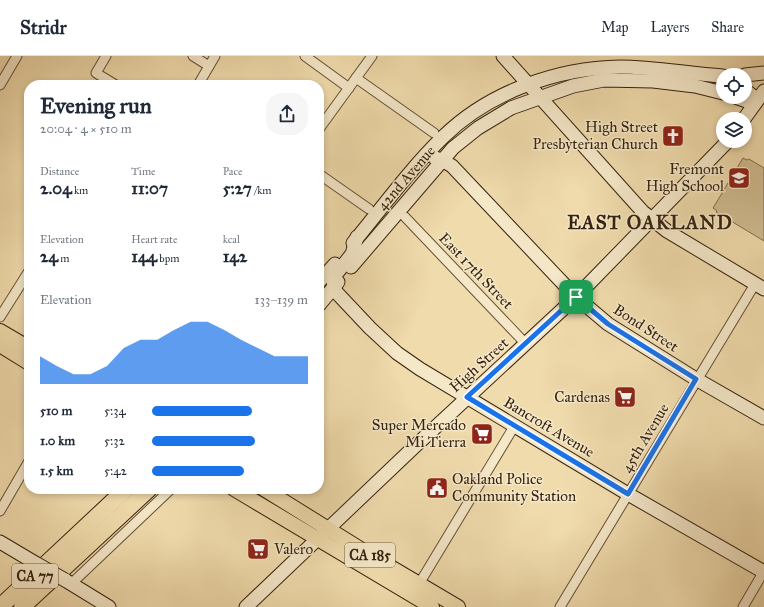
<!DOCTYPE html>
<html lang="en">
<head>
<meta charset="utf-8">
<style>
  :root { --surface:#fff; --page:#f6f6f7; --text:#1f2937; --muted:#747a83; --line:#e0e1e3; --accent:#1a73e8 }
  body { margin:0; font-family:"IM FELL Great Primer",serif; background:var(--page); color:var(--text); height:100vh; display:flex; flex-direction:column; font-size:15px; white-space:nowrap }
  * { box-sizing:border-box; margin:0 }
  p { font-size:13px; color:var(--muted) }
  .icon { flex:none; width:22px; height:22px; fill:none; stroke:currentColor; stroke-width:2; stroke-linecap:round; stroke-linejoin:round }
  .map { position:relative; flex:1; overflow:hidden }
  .details { position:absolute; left:24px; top:24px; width:300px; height:414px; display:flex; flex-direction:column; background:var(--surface); border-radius:16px; box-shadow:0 2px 6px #0003 }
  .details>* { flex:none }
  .tools { position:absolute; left:716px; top:12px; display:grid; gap:8px }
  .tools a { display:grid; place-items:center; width:36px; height:36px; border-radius:50%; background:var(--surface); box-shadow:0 2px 6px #0003; font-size:20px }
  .pin { position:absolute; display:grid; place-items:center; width:34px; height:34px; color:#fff; margin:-17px; border-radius:8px; box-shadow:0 2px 6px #0006 }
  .round { display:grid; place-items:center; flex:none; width:42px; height:42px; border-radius:16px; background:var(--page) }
  .overview { display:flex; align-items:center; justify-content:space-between; height:68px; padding:0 16px }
  h1 { font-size:22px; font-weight:700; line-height:30px }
  .stats { display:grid; grid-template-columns:repeat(3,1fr); gap:6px; height:68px; padding:4px 16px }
  .stats div { display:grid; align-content:center }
  .stats b { font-size:17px; font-weight:700 }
  .stats small { font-size:11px; font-weight:400 }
  .stats p { font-size:11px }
  .chart { height:112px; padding:8px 16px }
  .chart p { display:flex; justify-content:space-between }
  .chart svg { width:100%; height:72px; margin-top:4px; fill:var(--accent); opacity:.7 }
  ul { padding:0 16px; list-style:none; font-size:13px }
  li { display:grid; grid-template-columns:64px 48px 1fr; align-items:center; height:30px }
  li i { height:10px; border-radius:5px; background:var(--accent) }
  header { display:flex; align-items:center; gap:24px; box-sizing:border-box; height:56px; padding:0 20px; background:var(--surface); border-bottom:1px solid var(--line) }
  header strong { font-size:19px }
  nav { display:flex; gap:22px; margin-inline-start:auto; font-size:14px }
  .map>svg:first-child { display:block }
  .green { fill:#d0bc91; stroke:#826f50 }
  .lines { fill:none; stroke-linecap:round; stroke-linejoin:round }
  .street-casing { stroke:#645036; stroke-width:11 }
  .secondary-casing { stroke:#35220f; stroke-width:15 }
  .primary-casing { stroke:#35220f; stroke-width:16 }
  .highway-casing { stroke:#35220f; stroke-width:18 }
  .street { stroke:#f5e8c9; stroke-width:9 }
  .secondary { stroke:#f5e8c9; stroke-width:13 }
  .primary { stroke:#f0dbac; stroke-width:14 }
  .highway { stroke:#f0dbac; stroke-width:16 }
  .secondary-bridge-casing { stroke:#35220f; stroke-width:15; stroke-linecap:butt }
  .secondary-bridge { stroke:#f5e8c9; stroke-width:13 }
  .route-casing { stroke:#fff; stroke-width:8 }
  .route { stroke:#1a73e8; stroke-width:5 }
  .labels { text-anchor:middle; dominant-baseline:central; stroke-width:3; stroke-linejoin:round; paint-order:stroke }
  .shield { fill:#f5e8c9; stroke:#6f5d47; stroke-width:1 }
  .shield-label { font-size:14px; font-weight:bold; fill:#35220f }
  .poi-label { font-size:15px; fill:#35220f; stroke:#f5e8c9; text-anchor:end }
  .street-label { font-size:15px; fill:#35220f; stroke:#f5e8c9 }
  .district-label { font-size:19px; font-weight:bold; letter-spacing:1px; fill:#35220f; stroke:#f5e8c9 }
</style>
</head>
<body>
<header>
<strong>Stridr</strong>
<nav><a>Map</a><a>Layers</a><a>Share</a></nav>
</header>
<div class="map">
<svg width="764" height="551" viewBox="0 0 764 551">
  <rect width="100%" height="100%" fill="#f0dbac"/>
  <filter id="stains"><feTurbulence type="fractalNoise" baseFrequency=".005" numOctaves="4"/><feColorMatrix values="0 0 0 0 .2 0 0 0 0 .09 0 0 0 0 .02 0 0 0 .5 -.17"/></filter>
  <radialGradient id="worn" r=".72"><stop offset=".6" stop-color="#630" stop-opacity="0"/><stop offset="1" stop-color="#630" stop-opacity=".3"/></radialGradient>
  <polygon class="green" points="743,102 747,104 749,103 764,112 764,185 716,156 717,155 713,152"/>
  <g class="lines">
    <g class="street-casing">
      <g id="street">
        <polyline points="106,0 96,17 116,29"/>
        <polyline points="193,0 209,10"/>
        <polyline points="305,0 349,32"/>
        <polyline points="356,22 434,77"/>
        <polyline points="0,29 17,0"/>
        <polyline points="198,29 215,0"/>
        <polyline points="319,73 372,0"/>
        <polyline points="319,118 369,153"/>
        <polyline points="405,161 526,288"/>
        <polyline points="0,261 29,215"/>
        <polyline points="0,455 29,405"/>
        <polyline points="71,528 171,433"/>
        <polyline points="419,528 515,369"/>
        <polyline points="560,551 755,228"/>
        <polyline points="743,551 764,515"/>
      </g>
    </g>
    <g class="secondary-casing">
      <g id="secondary">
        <polyline points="503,0 643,156 667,175 764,233"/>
        <polyline points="745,19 764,17"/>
        <polyline points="745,34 754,41 756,46"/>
        <polyline points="735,41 749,46 756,46"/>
        <polyline points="744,63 764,35"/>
        <polyline points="435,102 442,104 452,110 576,241 608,268 696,323 764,362"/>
        <polyline points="357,181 352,198 333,222 334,232 337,237 370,272 397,297 420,313 628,438 764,516"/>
        <path d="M353 187C382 152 410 113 443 81 489 36 557 12 620 11 655 11 689 18 723 20"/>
        <polyline points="351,211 453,92 478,72 511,52 573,30 604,24 653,25 695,30 723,37"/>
        <polyline points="319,226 335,208"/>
        <polyline points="319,249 338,226"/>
        <polyline points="0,486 37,508"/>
        <polyline points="65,524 109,551"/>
        <polyline points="246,551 413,392 576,241 728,85"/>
      </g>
    </g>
    <g class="primary-casing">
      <g id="primary">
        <polyline points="0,275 29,292"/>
        <polyline points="0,289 29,307"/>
        <polyline points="234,433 432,551"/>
        <polyline points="264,433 370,499 458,551"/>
      </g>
    </g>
    <g class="highway-casing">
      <g id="highway">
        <polyline points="0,551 126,433"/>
        <polyline points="22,551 149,433"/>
      </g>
    </g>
    <use href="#street" class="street"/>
    <use href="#secondary" class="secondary"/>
    <use href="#primary" class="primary"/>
    <use href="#highway" class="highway"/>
    <g class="secondary-bridge-casing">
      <polyline id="secondary-bridge" points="37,508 65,524"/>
    </g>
    <use href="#secondary-bridge" class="secondary-bridge"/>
  </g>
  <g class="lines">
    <g class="route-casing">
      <polygon id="route" points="576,241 608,268 696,323 628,438 467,341"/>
    </g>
    <use href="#route" class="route"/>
  </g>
  <defs>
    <g id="church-square" transform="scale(1.15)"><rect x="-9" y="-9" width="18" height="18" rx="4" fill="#8f2418" stroke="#f5e8c9"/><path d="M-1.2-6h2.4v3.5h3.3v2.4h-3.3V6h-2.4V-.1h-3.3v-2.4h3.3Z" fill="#fff"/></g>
    <g id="school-square" transform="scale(1.15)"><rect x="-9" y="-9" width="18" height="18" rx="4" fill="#8f2418" stroke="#f5e8c9"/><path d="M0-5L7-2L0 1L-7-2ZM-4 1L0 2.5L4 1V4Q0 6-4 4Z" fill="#fff"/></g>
    <g id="supermarket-square" transform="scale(1.15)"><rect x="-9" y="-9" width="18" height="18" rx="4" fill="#8f2418" stroke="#f5e8c9"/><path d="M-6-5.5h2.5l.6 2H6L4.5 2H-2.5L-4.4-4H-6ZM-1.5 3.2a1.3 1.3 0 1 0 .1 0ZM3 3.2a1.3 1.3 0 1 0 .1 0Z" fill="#fff"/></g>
    <g id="civic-square" transform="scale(1.15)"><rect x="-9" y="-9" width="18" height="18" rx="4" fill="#8f2418" stroke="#f5e8c9"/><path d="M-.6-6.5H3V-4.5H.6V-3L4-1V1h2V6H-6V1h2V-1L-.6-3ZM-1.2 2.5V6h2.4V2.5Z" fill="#fff"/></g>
  </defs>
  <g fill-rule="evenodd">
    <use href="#church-square" x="673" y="80"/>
    <use href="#school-square" x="739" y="122"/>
    <use href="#supermarket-square" x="625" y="341"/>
    <use href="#supermarket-square" x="482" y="378"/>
    <use href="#civic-square" x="437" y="432"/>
    <use href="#supermarket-square" x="258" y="493"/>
  </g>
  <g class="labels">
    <g class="shield">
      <rect x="345" y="487" width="50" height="24" rx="3"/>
      <rect x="12" y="508" width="46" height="24" rx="3"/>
    </g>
    <g class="shield-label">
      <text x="370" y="499">CA 185</text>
      <text x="35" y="520">CA 77</text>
    </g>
    <g class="poi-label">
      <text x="658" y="71">High Street<tspan x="658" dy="17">Presbyterian Church</tspan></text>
      <text x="724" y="113">Fremont<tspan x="724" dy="17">High School</tspan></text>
      <text x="610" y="341">Cardenas</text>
      <text x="466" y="369">Super Mercado<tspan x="466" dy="17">Mi Tierra</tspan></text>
      <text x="452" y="423" text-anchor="start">Oakland Police<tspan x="452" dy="17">Community Station</tspan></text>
      <text x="274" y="493" text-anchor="start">Valero</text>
    </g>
    <g class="street-label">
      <text transform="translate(406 122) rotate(-49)">42nd Avenue</text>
      <text transform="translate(476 215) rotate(46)">East 17th Street</text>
      <text transform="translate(646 272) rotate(33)">Bond Street</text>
      <text transform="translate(479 309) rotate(-42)">High Street</text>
      <text transform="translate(549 371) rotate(31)">Bancroft Avenue</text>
      <text transform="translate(645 382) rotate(-59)">45th Avenue</text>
    </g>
    <g class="district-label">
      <text x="650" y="166">EAST OAKLAND</text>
    </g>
  </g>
  <rect width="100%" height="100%" filter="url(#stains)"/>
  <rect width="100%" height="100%" fill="url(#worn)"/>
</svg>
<div class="tools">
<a><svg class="icon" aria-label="locate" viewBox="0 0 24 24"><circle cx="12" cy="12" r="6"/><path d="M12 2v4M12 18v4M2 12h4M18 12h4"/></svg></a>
<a><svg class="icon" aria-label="layers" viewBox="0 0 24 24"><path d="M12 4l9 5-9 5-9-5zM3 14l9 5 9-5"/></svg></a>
</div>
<div class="pin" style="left:576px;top:241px;background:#1e9e55"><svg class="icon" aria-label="arrive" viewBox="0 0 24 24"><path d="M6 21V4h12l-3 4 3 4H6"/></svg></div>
<section class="details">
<div class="overview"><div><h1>Evening run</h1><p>20:04 · 4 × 510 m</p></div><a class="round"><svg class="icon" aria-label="share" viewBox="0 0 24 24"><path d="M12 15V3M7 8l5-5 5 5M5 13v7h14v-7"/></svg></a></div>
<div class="stats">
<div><p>Distance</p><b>2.04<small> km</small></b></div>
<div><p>Time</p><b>11:07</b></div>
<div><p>Pace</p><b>5:27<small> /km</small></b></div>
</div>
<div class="stats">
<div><p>Elevation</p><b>24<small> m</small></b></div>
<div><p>Heart rate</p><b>144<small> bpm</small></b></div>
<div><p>kcal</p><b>142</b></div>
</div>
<div class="chart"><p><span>Elevation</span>133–139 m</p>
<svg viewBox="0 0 160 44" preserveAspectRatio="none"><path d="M0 44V27L10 33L20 38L30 38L40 33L50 22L60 17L70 17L80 11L90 6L100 6L110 11L120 17L130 22L140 27L150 27L160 27V44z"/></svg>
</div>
<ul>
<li><b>510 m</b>5:34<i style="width:64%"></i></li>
<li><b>1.0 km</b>5:32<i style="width:66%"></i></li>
<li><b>1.5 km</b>5:42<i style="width:59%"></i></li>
</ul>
</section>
</div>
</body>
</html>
